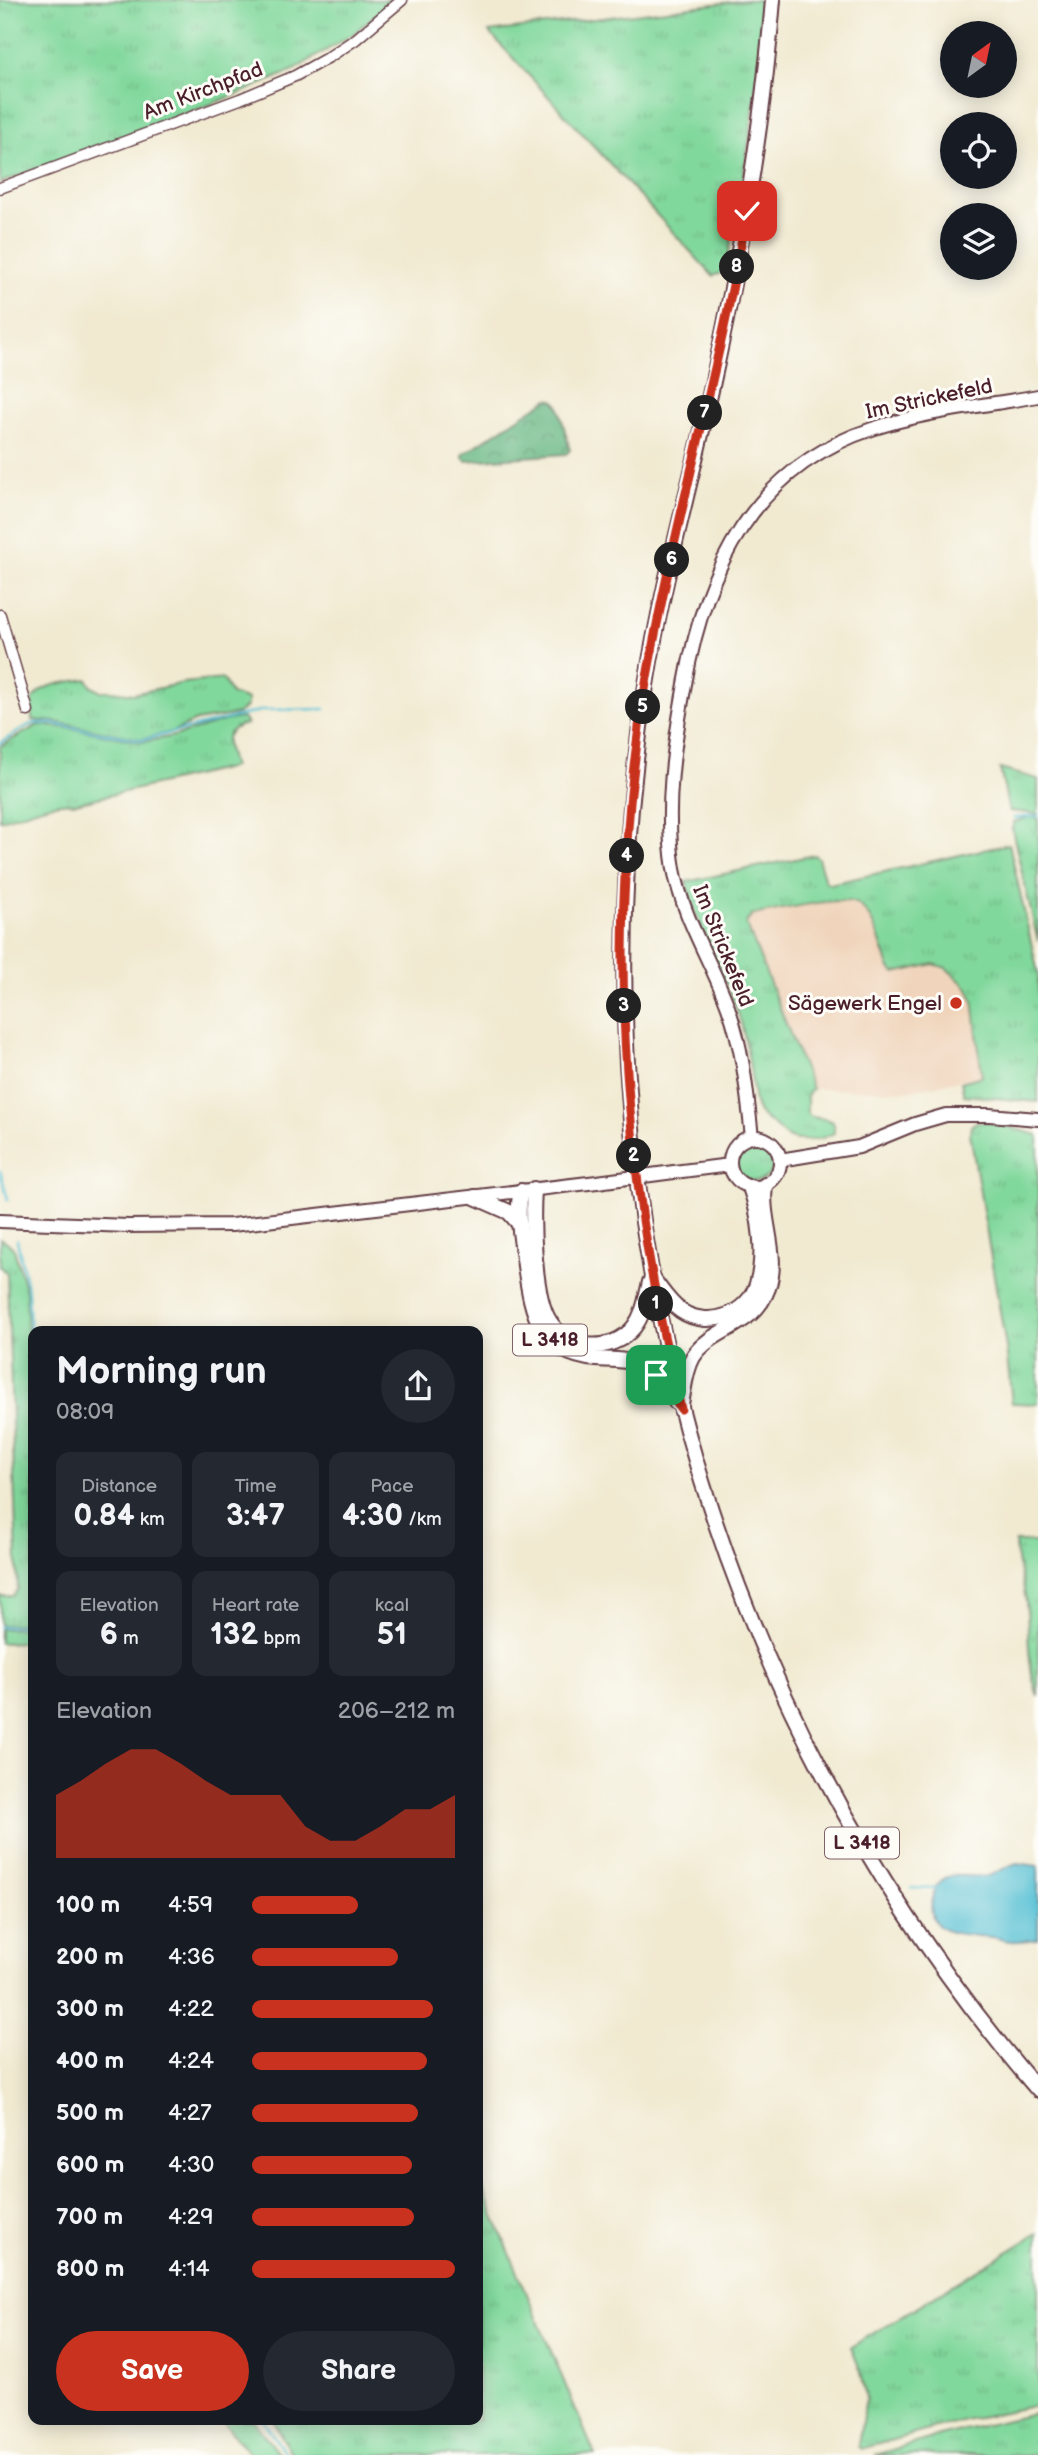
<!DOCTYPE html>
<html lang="en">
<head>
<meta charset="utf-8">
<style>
  :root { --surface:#171b24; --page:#242831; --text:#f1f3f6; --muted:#9ea1a6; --accent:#c8321e }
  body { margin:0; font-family:"Balsamiq Sans",sans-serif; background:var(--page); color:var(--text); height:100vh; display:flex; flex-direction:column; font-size:26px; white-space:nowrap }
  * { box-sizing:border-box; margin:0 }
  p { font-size:23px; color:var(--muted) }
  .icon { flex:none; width:38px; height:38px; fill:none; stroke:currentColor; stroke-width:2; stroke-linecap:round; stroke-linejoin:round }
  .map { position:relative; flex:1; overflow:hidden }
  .drawer { position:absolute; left:28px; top:1326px; width:455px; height:1099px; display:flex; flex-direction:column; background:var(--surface); border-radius:14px; box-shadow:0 4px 18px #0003 }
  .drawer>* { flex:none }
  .needle { width:46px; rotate:33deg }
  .fabs { position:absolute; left:940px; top:21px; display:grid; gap:14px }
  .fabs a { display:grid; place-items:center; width:77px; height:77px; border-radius:50%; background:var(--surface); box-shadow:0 4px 18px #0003; font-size:35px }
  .pin { position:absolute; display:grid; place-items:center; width:60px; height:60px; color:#fff; margin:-30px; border-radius:14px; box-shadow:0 4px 10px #0006 }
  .km { position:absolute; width:35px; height:35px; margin:-18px; border-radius:50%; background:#222; color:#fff; font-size:19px; line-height:35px; text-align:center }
  .round { display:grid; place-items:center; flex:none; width:74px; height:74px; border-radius:37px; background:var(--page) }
  .summary { display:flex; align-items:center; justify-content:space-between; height:119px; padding:0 28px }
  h1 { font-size:38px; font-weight:700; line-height:52px }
  .figures { display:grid; grid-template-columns:repeat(3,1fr); gap:10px; height:119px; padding:7px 28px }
  .figures div { display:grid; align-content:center; border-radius:14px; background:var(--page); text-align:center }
  .figures b { font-size:30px; font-weight:700 }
  .figures small { font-size:19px; font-weight:400 }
  .figures p { font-size:19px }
  .chart { height:196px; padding:14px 28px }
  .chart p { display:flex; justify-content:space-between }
  .chart svg { width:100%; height:126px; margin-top:7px; fill:var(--accent); opacity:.7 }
  .primary-button { display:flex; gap:14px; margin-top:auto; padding:14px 28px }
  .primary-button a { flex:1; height:80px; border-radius:42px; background:var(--accent); color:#fff; font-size:28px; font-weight:700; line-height:80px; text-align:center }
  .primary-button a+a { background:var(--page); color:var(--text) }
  ul { padding:0 28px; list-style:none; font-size:23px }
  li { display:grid; grid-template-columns:112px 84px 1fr; align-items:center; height:52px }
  li i { height:18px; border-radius:9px; background:var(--accent) }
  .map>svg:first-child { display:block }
  .built { fill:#f0d5bc }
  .grass { fill:url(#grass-tufts); stroke:#667c64; stroke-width:2 }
  .forest { fill:url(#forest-crowns); stroke:#596c58; stroke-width:2 }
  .water { fill:#58c1d4; stroke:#517080; stroke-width:2 }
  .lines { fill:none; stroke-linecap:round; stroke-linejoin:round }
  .stream { stroke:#58c1d4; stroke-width:2.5 }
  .street-casing { stroke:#633d44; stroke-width:13 }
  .secondary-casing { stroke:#633d44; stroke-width:16 }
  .primary-casing { stroke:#633d44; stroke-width:18 }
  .street { stroke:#fff; stroke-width:10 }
  .secondary { stroke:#fff; stroke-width:12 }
  .primary { stroke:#fff; stroke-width:14 }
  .secondary-bridge-casing { stroke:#633d44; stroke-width:16; stroke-linecap:butt }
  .secondary-bridge { stroke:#fff; stroke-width:12 }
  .route-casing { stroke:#fff; stroke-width:14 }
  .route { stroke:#c8321e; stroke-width:9 }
  .poi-dot { fill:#c8321e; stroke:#fdfcf7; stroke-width:2.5 }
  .labels { text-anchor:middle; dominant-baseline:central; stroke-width:6; stroke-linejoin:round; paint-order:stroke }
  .shield { fill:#fdfcf7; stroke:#806168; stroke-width:2 }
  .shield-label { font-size:19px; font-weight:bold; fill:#4a1f2b }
  .street-label { font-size:21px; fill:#4a1f2b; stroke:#fdfcf7 }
  .poi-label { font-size:21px; fill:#4a1f2b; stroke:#fdfcf7; text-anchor:end }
</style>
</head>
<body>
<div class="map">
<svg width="1038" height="2455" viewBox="0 0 1038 2455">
  <defs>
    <pattern id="grass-tufts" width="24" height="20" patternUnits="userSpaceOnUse" patternTransform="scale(1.75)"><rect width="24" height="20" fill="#81d89c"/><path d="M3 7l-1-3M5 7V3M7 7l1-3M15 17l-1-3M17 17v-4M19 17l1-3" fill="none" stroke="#71b987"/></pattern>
    <pattern id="forest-crowns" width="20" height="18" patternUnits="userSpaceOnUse" patternTransform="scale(1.75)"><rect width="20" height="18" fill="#68b884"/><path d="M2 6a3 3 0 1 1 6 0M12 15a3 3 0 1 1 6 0" fill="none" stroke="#58956c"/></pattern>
  </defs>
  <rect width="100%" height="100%" fill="#fdfcf7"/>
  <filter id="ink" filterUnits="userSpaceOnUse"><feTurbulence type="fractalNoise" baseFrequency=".0143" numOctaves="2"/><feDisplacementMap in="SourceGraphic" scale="14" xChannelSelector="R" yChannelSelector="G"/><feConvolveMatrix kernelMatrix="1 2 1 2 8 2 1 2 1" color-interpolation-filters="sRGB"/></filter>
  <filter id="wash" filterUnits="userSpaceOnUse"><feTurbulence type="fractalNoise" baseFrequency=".00686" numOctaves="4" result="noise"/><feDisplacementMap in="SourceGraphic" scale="28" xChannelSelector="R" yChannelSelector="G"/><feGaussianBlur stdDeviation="1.57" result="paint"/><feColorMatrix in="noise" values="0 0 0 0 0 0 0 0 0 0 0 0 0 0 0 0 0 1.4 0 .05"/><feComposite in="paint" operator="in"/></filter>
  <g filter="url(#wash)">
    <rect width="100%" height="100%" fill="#f1ead1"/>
    <polygon class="built" points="843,899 859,905 870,918 890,969 896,973 934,964 956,976 967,987 973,998 982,1076 907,1091 813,1089 746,923 752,915"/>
    <g class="grass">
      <polygon points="0,0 393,0 353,34 292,71 238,94 0,183"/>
      <path d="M747 0H759L762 6C762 49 756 92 750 134 743 181 736 226 724 272L713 276 489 32Z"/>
      <path d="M87 679 92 687 100 691H113L133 694 183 683 223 679 231 694 248 700 246 707 237 714 196 721 172 732 142 739 54 722 32 720C32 715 31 708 32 703 36 683 71 682 87 679Z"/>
      <path d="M243 718 247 724C218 731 227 745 233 767L76 803C49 800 26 814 0 820V746L38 725 70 728 142 742 174 736 227 720Z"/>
      <polygon points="1000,769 1038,779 1038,814 1009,811"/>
      <polygon points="1031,817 1038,818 1038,942 1012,829 1014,822"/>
      <path d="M1009 844 1038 973V1102L964 1095 961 1082 982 1076 973 999 967 987 946 968 934 964 895 973 890 969C882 950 876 919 859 905 846 893 772 912 752 915L746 923 812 1089 807 1096V1113C814 1122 825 1115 834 1123V1133C824 1139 802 1143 790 1138 782 1135 778 1128 772 1124 762 1116 758 1115 755 1103 750 1069 747 1035 734 1002 718 961 696 925 686 882L814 855 818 858 825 881 830 884Z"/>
      <polygon points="976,1122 991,1122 1038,1135 1038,1404 1012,1403 1006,1347 970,1133 971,1126"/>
      <circle cx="755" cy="1162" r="19"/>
      <polygon points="0,1239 7,1242 14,1249 26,1292 33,1449 33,1624 0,1625 0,1596 13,1596 18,1589 7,1274 0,1266"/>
      <path d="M1015 1542H1038V1696C1026 1664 1030 1634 1026 1602 1024 1581 1015 1563 1015 1542Z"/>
      <polygon points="33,1628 33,1656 29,1644 25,1642 0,1643 0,1629"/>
      <polygon points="478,2178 595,2455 292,2455 273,2420 478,2420"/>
      <polygon points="1038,2233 1038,2405 964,2420 861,2449 858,2446 866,2398 861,2372 851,2347"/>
      <polygon points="1038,2413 1038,2455 875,2455 939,2436"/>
      <polygon points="222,2420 253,2420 279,2455 250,2455"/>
    </g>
    <polygon class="forest" points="548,399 553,400 558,404 570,450 566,454 466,461 463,458 463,454"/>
    <path class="water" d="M1018 1863 1038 1866V1939C1029 1940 1020 1942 1011 1941 1004 1941 997 1937 990 1937 965 1934 926 1938 932 1900 933 1892 937 1882 945 1878 959 1872 975 1879 988 1876 999 1873 1007 1865 1018 1863Z"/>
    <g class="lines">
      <g class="stream">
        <polyline points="0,743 29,725 37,723 54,724 142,740 264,710 325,709"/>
        <polyline points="1014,818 1038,816"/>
        <polyline points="0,1171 8,1200"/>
        <polyline points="17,1240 28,1292 33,1374"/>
        <polyline points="0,1627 33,1625"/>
        <polyline points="912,1888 936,1889"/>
        <polyline points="263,2420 286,2455"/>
      </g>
    </g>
  </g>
  <g filter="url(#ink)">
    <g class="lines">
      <g class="street-casing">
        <g id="street">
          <polyline points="0,188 240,99 295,76 329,57 356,39 402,0"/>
          <polyline points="0,615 28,711"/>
        </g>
      </g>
      <g class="secondary-casing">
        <g id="secondary">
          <circle cx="755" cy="1162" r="25"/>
          <path d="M752 1137C747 1093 743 1048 728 1007 711 960 683 919 674 869 664 809 674 744 685 684 705 570 753 468 872 429 925 411 983 406 1038 396"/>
          <polyline points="780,1160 859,1147 915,1124 946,1115 989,1115 1038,1119"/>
          <polyline points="674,1172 730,1165"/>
          <polyline points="0,1221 128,1226 232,1225 597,1182"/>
        </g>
      </g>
      <g class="primary-casing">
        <g id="primary">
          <path d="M773 0C762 137 738 270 708 404 687 497 661 590 646 685 567 1191 704 1699 1038 2090"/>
          <path d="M534 1189C532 1220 533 1297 550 1322 569 1351 612 1354 634 1327 644 1314 646 1298 650 1282"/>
          <path d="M521 1191C515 1215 522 1241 525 1266 532 1313 539 1354 596 1359 612 1360 629 1359 643 1366 658 1374 666 1389 676 1402"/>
          <polyline points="475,1197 509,1212 520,1225"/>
          <path d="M652 1278C661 1289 669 1303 681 1311 708 1329 748 1315 757 1284 766 1255 760 1215 750 1187"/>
          <path d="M681 1404C684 1389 685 1371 693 1357 712 1327 754 1328 768 1288 780 1254 760 1220 765 1185"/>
        </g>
      </g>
      <use href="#street" class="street"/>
      <use href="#secondary" class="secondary"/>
      <use href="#primary" class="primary"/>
      <g class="secondary-bridge-casing">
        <polyline id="secondary-bridge" points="597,1182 674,1172"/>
      </g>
      <use href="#secondary-bridge" class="secondary-bridge"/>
    </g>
  </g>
  <g class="lines" filter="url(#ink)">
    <g class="route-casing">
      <path id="route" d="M656 1375 681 1409C621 1171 604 919 647 677 675 520 720 368 747 211"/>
    </g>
    <use href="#route" class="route"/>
  </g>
  <circle class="poi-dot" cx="956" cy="1003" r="7"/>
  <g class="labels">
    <g class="shield">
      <rect x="513" y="1324.5" width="74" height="31" rx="5"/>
      <rect x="825" y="1827.5" width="74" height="31" rx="5"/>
    </g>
    <g class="shield-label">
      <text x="550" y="1340">L 3418</text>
      <text x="862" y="1843">L 3418</text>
    </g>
    <g class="street-label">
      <text transform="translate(203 91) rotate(-21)">Am Kirchpfad</text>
      <text transform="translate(929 399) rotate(-12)">Im Strickefeld</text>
      <text transform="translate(723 946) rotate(68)">Im Strickefeld</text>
    </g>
    <g class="poi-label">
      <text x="942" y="1003">Sägewerk Engel</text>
    </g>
  </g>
</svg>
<div class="fabs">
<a><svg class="needle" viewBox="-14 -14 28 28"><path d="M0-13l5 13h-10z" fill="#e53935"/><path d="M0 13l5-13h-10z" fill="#9ea1a6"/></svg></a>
<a><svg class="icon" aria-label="locate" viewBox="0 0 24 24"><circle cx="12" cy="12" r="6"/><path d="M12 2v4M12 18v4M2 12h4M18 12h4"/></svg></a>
<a><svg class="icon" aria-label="layers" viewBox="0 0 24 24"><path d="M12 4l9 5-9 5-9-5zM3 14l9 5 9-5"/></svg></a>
</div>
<div class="pin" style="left:656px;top:1375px;background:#1e9e55"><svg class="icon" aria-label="arrive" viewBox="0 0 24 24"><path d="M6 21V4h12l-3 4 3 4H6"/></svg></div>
<div class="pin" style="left:747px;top:211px;background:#d93025"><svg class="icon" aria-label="check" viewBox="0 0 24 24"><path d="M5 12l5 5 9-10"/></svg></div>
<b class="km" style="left:656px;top:1304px">1</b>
<b class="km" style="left:634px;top:1156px">2</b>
<b class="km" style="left:624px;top:1006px">3</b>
<b class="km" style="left:627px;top:856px">4</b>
<b class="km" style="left:643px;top:707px">5</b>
<b class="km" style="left:672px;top:560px">6</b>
<b class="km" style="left:705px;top:413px">7</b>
<b class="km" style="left:737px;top:267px">8</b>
<section class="drawer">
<div class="summary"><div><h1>Morning run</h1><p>08:09</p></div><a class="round"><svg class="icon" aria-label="share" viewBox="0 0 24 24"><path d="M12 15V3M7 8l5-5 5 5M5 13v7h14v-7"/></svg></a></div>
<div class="figures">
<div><p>Distance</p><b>0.84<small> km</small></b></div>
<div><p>Time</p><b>3:47</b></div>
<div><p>Pace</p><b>4:30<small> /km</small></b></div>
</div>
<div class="figures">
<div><p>Elevation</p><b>6<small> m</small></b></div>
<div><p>Heart rate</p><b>132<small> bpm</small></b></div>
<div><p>kcal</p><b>51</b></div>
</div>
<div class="chart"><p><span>Elevation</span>206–212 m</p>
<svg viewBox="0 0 160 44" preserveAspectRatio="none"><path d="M0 44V22L10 17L20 11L30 6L40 6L50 11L60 17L70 22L80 22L90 22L100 33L110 38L120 38L130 33L140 27L150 27L160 22V44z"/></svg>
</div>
<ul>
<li><b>100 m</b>4:59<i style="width:52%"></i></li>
<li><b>200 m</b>4:36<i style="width:72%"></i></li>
<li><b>300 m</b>4:22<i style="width:89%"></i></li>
<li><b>400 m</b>4:24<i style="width:86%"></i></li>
<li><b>500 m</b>4:27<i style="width:82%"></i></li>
<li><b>600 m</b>4:30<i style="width:79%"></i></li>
<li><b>700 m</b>4:29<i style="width:80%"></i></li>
<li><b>800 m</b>4:14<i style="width:100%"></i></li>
</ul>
<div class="primary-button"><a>Save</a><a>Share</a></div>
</section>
</div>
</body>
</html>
